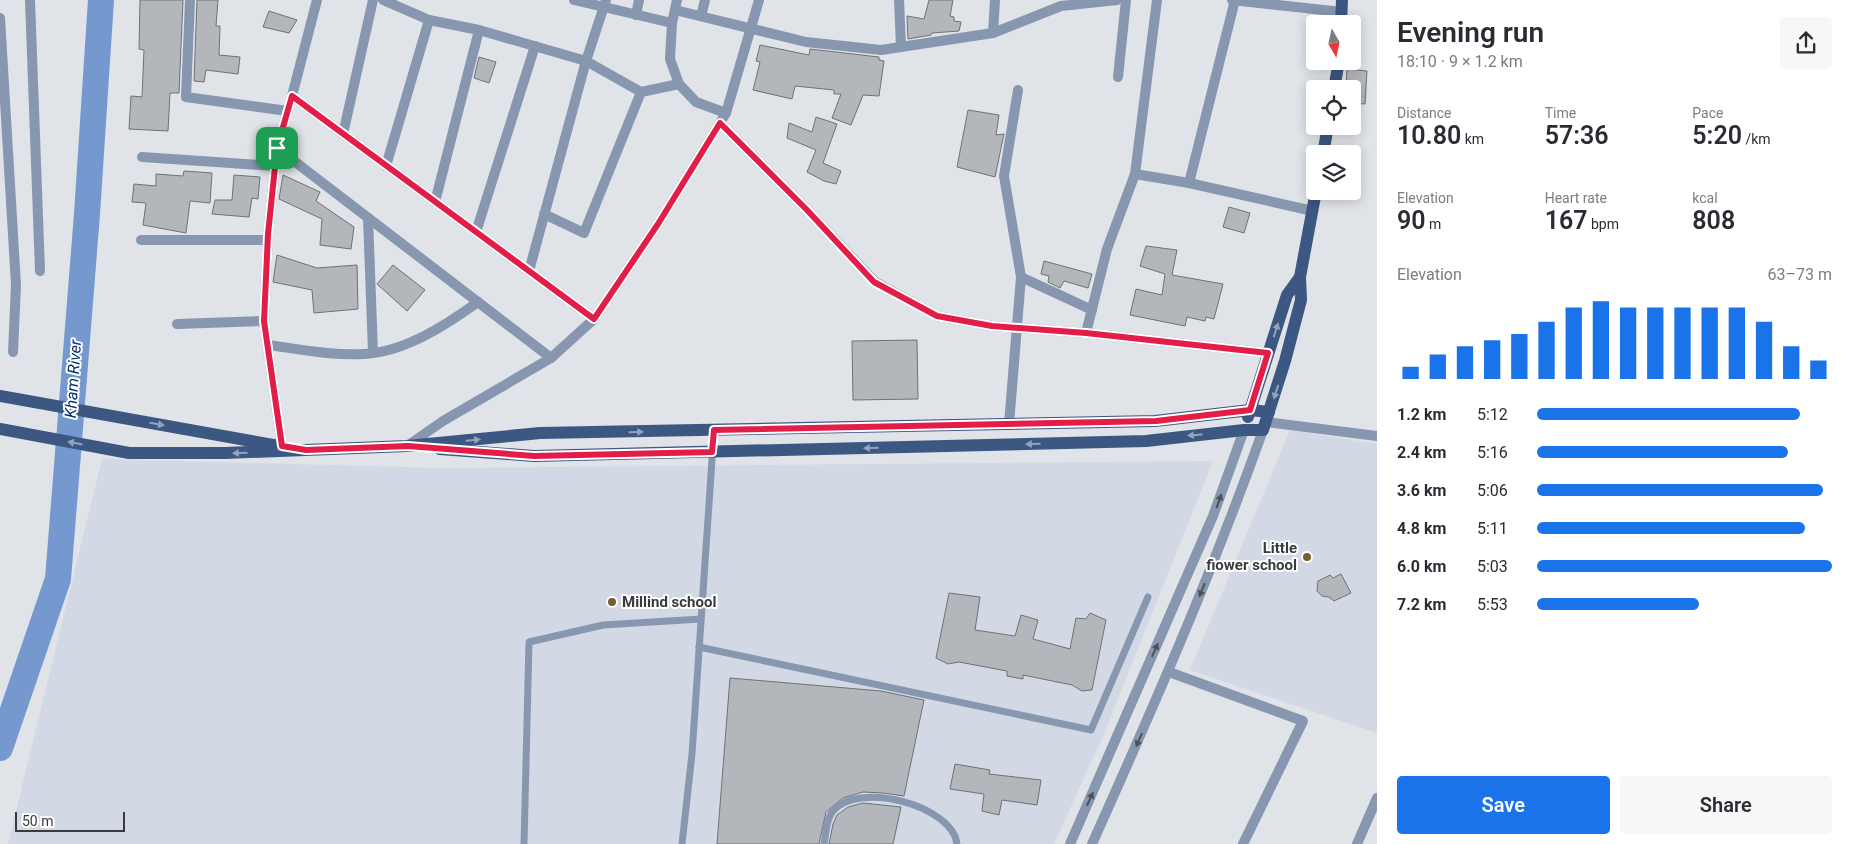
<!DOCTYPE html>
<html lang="en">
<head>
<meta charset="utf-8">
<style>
  :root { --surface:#fff; --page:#f7f7f7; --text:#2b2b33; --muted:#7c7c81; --accent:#1a73e8 }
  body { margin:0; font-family:Roboto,sans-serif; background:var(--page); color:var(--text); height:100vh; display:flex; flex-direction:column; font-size:19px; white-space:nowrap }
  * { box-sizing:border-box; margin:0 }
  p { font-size:16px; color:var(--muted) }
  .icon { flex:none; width:28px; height:28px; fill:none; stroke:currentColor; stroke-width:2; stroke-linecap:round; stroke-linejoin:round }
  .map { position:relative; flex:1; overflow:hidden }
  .drawer { display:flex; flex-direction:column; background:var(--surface); width:475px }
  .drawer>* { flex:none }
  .needle { width:32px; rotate:171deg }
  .fabs { position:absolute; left:1306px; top:15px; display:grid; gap:10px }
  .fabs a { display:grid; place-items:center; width:55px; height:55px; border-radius:5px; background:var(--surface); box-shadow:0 2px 12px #0003; font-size:25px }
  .scale { position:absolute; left:15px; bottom:12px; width:110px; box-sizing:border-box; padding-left:5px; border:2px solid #393a3c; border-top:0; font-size:14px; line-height:18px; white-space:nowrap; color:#393a3c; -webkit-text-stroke:4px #fff; paint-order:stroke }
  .pin { position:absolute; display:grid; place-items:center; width:42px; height:42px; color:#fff; margin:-21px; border-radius:10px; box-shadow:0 2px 8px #0006 }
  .round { display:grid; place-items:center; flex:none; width:52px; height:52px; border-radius:5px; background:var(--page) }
  .head { display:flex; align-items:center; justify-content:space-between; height:85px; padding:0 20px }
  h1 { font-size:28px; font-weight:600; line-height:38px }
  .stats { display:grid; grid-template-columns:repeat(3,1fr); gap:8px; height:85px; padding:5px 20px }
  .stats div { display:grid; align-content:center }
  .stats b { font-size:25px; font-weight:600 }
  .stats small { font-size:14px; font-weight:400 }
  .stats p { font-size:14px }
  .chart { height:140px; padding:10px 20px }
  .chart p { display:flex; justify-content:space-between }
  .chart svg { width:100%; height:90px; margin-top:5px; stroke:var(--accent); stroke-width:6 }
  .action { display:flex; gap:10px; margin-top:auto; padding:10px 20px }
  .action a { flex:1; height:58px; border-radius:5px; background:var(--accent); color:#fff; font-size:20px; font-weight:600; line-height:58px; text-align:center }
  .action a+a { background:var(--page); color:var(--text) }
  ul { padding:0 20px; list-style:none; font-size:16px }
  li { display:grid; grid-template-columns:80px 60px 1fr; align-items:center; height:38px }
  li i { height:12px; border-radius:6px; background:var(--accent) }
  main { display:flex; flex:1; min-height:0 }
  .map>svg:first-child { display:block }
  .built { fill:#d2d9e4 }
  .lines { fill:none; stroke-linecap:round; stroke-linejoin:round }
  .river { stroke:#7598cf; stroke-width:26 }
  .building { fill:#b3b6ba; stroke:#6f7175 }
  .service { stroke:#8797af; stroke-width:7 }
  .minor { stroke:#8797af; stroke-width:10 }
  .tertiary { stroke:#8797af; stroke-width:10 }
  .primary { stroke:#3c5781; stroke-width:12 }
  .oneway { fill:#94a3ba }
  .oneway2 { fill:#4c5159 }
  .route-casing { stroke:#fff; stroke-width:10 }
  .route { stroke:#e11d48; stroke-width:6 }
  .poi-dot { fill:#775c2e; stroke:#fff; stroke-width:2 }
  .labels { text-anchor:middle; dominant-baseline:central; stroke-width:4; stroke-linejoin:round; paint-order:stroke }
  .poi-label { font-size:15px; font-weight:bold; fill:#393a3c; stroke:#fff; text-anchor:end }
  .water-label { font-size:16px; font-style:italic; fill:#002e6e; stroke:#fff }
</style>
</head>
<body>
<main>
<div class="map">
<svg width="1377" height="844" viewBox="0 0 1377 844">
  <rect width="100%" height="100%" fill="#e0e3e7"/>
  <g class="built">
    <polygon points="1290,430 1377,444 1377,733 1190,670"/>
    <polygon points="102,459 439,468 1213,461 1103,736 1054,844 8,844"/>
  </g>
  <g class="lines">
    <polyline class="river" points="0,748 58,579 87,214 101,0"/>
  </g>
  <g class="building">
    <polygon points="140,0 183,0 179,93 170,93 168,131 129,129 131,96 142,97 144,50 139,49"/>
    <polygon points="197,0 218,0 216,26 220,26 219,55 240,57 238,74 206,70 204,82 194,81"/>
    <polygon points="929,0 953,0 950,16 954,17 954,21 961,22 959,31 932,33 931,35 908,39 907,16 924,19"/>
    <polygon points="269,11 297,20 289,33 263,27"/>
    <polygon points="760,45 809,55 810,49 879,57 879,60 884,61 879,96 863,95 851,125 832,118 841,94 834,94 834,90 795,86 792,99 753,90 760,62 756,61"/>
    <polygon points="479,57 496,62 489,83 474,78"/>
    <polygon points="1347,69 1367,71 1365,104 1352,103 1352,89 1346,89"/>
    <polygon points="968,110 999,115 996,135 1004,134 995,177 957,167"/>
    <polygon points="816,117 837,124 823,163 841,171 836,184 824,181 807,172 816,150 787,138 789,123 812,132"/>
    <polygon points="184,171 212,173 210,203 190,201 186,233 143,225 146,203 132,202 134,184 156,186 156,174 183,176"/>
    <polygon points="234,175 260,177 258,199 252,198 249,217 212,214 215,200 232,200"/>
    <polygon points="283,175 320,192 316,201 354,227 351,249 320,245 322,219 279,199"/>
    <polygon points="1229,207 1250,213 1244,233 1223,227"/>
    <polygon points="1146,246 1177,250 1172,275 1223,284 1214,319 1206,317 1205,321 1187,317 1185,326 1130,315 1136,289 1162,295 1165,274 1140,266"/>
    <polygon points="277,255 317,268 357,265 358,309 314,313 312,290 273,282"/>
    <polygon points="1044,261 1092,274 1088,288 1064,281 1060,288 1048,282 1049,276 1041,274"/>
    <polygon points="393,265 425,290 407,311 377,284"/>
    <polygon points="917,340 918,399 853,400 852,341"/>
    <polygon points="1341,574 1351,593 1334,601 1329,597 1322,596 1317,591 1318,581 1330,575 1333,578"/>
    <polygon points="949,593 980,597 975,630 1015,636 1021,615 1038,620 1033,639 1070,649 1076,618 1086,619 1090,613 1106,620 1092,690 1082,691 1072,685 1023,675 1023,679 1007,676 1007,671 959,662 948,664 936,658"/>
    <polygon points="730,678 881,691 924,700 904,796 883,793 863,792 843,798 826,812 819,844 717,844"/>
    <polygon points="955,764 990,770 989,774 1041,780 1037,805 1002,800 999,815 982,811 984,794 950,789"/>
    <polygon points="863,803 901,807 893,844 829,844 833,824 837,815 848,807"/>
  </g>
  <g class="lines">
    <g class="service">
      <polyline points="699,647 1091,730 1148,597"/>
      <polyline points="524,844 529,642 603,625 701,619"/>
      <polyline points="682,844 692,754 714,430"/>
      <path d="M824 844C826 834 826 819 833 811 859 780 953 806 957 844"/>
    </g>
    <g class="minor">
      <polyline points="30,0 40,271"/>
      <polyline points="190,0 186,97 288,111"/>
      <polyline points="317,0 292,96 594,319"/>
      <polyline points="383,0 429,20 479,30 586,61 641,92 679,84"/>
      <polyline points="574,0 672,23"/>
      <polyline points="677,0 672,23 670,59 679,84 696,102 726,113"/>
      <polyline points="899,0 901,47"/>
      <polyline points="1232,0 1342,12"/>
      <polyline points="675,10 806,42 881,50 993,33 1061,6 1117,0"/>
      <polyline points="636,15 639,0"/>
      <polyline points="701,16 705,0"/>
      <polyline points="0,18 16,285 13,352"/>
      <polyline points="993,33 995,0"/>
      <polyline points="1118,77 1126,0"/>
      <polyline points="720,123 807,210 874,281 937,316 992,326 1086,333 1268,353"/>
      <polyline points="343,134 373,0"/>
      <polyline points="277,148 551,358"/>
      <polyline points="142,157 275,166"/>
      <polyline points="386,166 429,20"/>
      <polyline points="1135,174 1189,183 1313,211"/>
      <polyline points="1189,183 1235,0"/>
      <polyline points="435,202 479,30"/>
      <polyline points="544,214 584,233 641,92"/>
      <polyline points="368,218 373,352"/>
      <polyline points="476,232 535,46"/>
      <polyline points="141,240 267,240"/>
      <polyline points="529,271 586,61 606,0"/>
      <polyline points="1021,277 1092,310"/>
      <polyline points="177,324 264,321"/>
      <polyline points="1086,333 1107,249 1135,174 1157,0"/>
      <path d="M268 345C299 349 332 356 364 354 405 352 446 325 478 302"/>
      <polyline points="1009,424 1021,277 1004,176 1018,90"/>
      <polyline points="407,446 443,421 551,358 594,319 658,224 726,113 759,0"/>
      <polyline points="282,447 264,321 268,234 277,148 292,96"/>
      <polyline points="1169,672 1303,721 1243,844"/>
      <polyline points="1357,844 1377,798"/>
    </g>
    <g class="tertiary">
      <polyline points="1266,422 1377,436"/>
      <polyline points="1070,844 1213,516 1244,430"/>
      <path d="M1092 844C1153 708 1213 571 1263 430"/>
    </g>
    <g class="primary">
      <polyline points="1341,24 1342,0"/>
      <polyline points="1334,89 1339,61"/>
      <polyline points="1323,154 1328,126"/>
      <polyline points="0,396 279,446"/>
      <polyline points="1248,417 1287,295 1300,277"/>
      <polyline points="0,429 129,453 225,453 407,446 540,433 1155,421 1250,410 1269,412"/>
      <polyline points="440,449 534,456 1146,441 1244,430 1263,430 1285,361 1301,300 1300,277 1316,191"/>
    </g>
  </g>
  <defs><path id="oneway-solid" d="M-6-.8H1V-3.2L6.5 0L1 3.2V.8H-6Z" transform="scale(1.25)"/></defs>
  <g class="oneway">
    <use href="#oneway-solid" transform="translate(1276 330) rotate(-72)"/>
    <use href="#oneway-solid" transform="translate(1276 392) rotate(108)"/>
    <use href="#oneway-solid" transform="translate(157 424) rotate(10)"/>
    <use href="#oneway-solid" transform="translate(636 432) rotate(-1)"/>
    <use href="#oneway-solid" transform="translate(1195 435) rotate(174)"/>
    <use href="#oneway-solid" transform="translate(473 440) rotate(-5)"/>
    <use href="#oneway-solid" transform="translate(75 443) rotate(-169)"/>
    <use href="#oneway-solid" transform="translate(1033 444) rotate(178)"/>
    <use href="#oneway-solid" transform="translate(871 448) rotate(179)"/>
    <use href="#oneway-solid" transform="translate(240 453) rotate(178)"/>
  </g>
  <g class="oneway2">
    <use href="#oneway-solid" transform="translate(1219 501) rotate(-71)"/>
    <use href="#oneway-solid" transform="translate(1202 590) rotate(112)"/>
    <use href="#oneway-solid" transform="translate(1155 650) rotate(-66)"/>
    <use href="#oneway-solid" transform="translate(1139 740) rotate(114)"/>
    <use href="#oneway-solid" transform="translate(1090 799) rotate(-66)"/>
  </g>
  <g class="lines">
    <g class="route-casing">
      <polygon id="route" points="292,96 594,319 658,224 720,123 807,210 874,282 937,316 992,326 1086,333 1268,353 1250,410 1156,421 714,430 712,452 534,456 408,446 306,450 282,446 264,321 268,234 277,148"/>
    </g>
    <use href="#route" class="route"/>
  </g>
  <g class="poi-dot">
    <circle cx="1307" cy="557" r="5"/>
    <circle cx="612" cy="602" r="5"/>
  </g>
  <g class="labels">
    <g class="poi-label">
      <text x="1297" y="548">Little<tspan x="1297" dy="17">fiower school</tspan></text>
      <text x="622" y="602" text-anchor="start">Millind school</text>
    </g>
    <g class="water-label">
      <text transform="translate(73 379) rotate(-86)">Kham River</text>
    </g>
  </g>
</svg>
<div class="fabs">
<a><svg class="needle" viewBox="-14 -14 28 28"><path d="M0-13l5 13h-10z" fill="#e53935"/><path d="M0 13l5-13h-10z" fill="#7c7c81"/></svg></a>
<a><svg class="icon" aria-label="locate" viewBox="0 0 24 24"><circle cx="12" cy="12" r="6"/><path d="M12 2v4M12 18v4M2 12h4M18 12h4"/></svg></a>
<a><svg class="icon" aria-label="layers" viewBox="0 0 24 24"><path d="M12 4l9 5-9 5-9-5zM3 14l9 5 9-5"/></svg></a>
</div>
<div class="scale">50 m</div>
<div class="pin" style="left:277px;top:148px;background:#1e9e55"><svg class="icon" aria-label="arrive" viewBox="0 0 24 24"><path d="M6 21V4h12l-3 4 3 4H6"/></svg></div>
</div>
<section class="drawer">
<div class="head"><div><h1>Evening run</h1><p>18:10 · 9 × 1.2 km</p></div><a class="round"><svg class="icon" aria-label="share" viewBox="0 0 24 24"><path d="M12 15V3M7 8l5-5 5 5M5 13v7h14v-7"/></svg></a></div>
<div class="stats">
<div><p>Distance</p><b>10.80<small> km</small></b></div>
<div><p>Time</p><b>57:36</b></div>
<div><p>Pace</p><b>5:20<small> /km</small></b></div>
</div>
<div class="stats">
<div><p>Elevation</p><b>90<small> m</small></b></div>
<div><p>Heart rate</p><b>167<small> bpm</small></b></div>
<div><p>kcal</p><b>808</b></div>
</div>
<div class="chart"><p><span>Elevation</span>63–73 m</p>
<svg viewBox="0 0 160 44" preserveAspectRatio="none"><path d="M5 44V38M15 44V32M25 44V28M35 44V25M45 44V22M55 44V16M65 44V9M75 44V6M85 44V9M95 44V9M105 44V9M115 44V9M125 44V9M135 44V16M145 44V28M155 44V35"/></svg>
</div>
<ul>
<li><b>1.2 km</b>5:12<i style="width:89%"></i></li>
<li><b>2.4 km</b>5:16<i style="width:85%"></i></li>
<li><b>3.6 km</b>5:06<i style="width:97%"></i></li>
<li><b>4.8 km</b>5:11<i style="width:91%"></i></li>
<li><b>6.0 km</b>5:03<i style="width:100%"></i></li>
<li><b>7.2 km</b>5:53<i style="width:55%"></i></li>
</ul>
<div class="action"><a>Save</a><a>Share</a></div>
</section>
</main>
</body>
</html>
